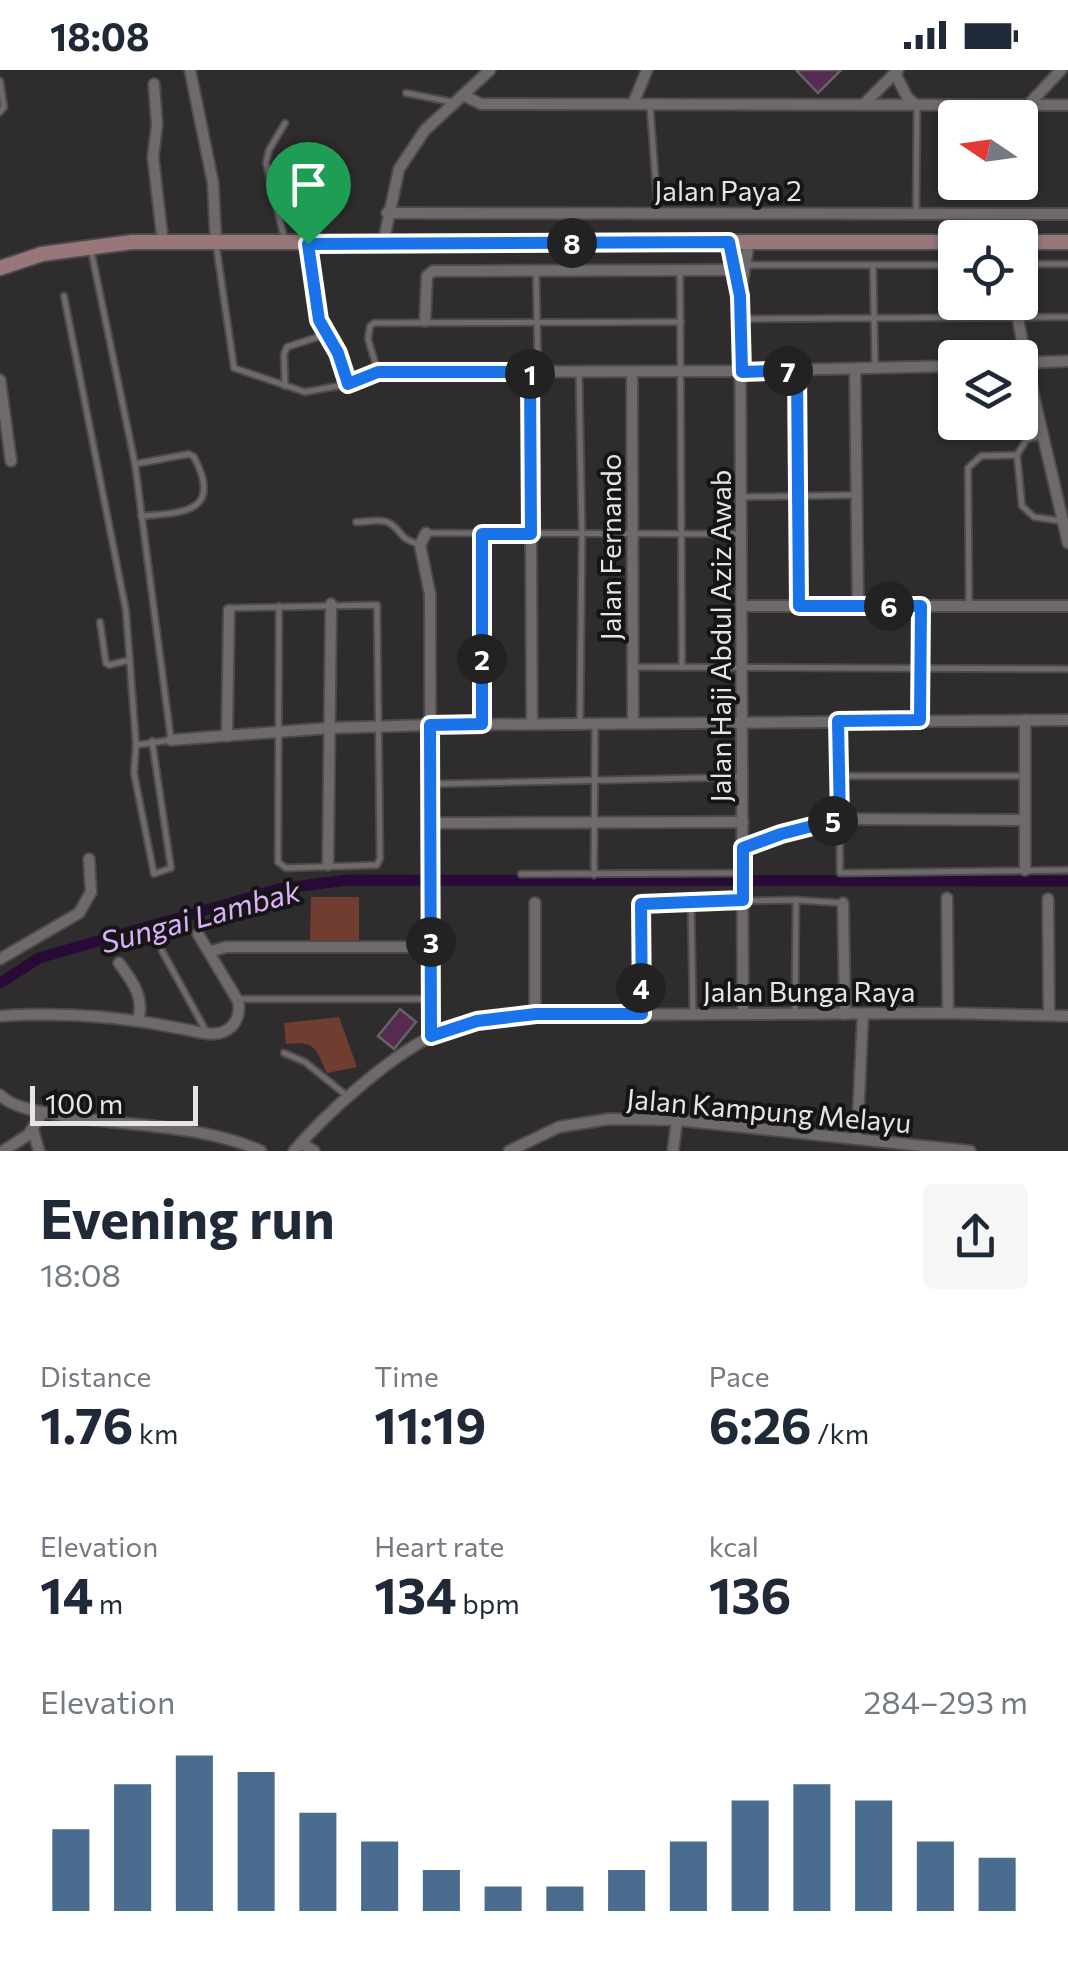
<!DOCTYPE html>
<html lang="en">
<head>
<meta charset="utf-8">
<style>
  :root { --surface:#fff; --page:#f6f6f7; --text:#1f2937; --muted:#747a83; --accent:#4a6c8e }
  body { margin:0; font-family:Commissioner,sans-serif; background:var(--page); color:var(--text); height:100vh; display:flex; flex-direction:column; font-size:38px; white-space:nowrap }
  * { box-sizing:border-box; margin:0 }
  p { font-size:32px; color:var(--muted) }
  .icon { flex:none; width:55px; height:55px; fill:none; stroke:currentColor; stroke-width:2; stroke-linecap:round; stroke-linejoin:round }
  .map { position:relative; height:1081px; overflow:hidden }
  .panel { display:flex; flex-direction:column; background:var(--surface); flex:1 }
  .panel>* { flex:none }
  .needle { width:65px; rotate:283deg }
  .controls { position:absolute; left:938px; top:30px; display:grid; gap:20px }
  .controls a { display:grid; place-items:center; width:100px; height:100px; border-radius:10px; background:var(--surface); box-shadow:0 2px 8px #0004; font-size:50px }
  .scale { position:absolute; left:30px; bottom:25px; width:168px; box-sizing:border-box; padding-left:10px; border:5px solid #e6e4e4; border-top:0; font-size:28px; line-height:35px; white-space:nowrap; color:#e6e4e4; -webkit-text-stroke:8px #161515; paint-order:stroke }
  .pin { position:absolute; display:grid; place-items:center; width:85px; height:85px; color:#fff; margin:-102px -42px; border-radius:50% 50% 50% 0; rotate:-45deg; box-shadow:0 0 10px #0007 }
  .pin .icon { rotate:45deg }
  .km { position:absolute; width:50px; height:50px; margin:-25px; border-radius:50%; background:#222; color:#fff; font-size:28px; line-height:50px; text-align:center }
  .round { display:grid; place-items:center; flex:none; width:105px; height:105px; border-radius:10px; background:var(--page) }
  .summary { display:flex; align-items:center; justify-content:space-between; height:170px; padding:0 40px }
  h1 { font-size:55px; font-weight:700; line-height:75px }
  .stats { display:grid; grid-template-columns:repeat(3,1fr); gap:15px; height:170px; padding:10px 40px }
  .stats div { display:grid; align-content:center }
  .stats b { font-size:50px; font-weight:700 }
  .stats small { font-size:28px; font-weight:400 }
  .stats p { font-size:28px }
  .chart { height:280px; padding:20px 40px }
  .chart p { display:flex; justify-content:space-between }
  .chart svg { width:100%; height:180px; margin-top:10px; stroke:var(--accent); stroke-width:6 }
  .status { display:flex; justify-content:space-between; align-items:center; height:70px; padding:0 50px; background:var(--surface); direction:ltr }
  .status svg { height:28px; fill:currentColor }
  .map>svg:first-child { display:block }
  .green { fill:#713d30 }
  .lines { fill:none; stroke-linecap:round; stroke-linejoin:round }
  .canal { stroke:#270a36; stroke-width:11 }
  .building { fill:#572b51; stroke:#666365; stroke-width:2.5 }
  .lane-casing { stroke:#4d4a4b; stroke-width:9 }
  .street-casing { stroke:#4d4a4b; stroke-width:14 }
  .secondary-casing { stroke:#4d4a4b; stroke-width:18 }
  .lane { stroke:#6e6a6c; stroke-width:5 }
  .street { stroke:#6e6a6c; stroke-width:10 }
  .secondary { stroke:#98777b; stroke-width:14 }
  .route-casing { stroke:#fff; stroke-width:20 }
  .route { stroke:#1a73e8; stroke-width:12 }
  .labels { text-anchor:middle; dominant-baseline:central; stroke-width:8; stroke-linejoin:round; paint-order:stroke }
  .street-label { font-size:28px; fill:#e6e4e4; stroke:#161515 }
  .water-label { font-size:30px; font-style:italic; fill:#deb0fc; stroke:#161515 }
</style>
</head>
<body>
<div class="status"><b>18:08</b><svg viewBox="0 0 49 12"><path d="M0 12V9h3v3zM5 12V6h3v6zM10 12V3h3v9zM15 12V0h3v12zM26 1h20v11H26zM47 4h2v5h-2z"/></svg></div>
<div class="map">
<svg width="1068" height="1081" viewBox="0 0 1068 1081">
  <rect width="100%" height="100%" fill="#2f2c2d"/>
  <g class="green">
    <polygon points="311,827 359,827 359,872 310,871"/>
    <path d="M339 947 357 997 327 1003C315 978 316 971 286 974L284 953Z"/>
  </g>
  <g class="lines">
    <polyline class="canal" points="0,913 39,888 279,819 347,810 1068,811"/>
  </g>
  <g class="building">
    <polygon points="796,0 841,0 818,23"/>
    <polygon points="400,939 416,952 394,979 378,966"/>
  </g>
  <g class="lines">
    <g class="lane-casing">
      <g id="lane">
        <polyline points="0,11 4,37 0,42"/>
        <polyline points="406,23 452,32"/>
        <polyline points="650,36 658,143"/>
        <polyline points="916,143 917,36"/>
        <polyline points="285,171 266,93 269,80 285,53"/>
        <polyline points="216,174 234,298 305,322 349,314 378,302 368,269 370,256 374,253 681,252"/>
        <polyline points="309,176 319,249 338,283 348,313"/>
        <polyline points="1020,194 1068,194"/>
        <polyline points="748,195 955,195"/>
        <polyline points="873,195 875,296"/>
        <polyline points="536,200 538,299"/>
        <polyline points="680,201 682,597"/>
        <polyline points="64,226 126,541 136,675 171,670 135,394 91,180"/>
        <polyline points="741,249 1068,247"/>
        <polyline points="797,300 799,536"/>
        <polyline points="579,302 582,464 580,653"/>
        <polyline points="285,316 284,284 287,277 327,264"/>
        <polyline points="1042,366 1027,369 1017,385 1022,436 1034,447 1062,451"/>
        <path d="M135 394 189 384 194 387C223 442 184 443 141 446"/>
        <polyline points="742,427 854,425"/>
        <path d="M356 452C366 452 382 448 391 454 404 463 397 467 418 474"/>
        <polyline points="426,463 738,464"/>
        <polyline points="969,535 968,398 981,386 1017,385"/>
        <polyline points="231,538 377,535 380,788 377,795 286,798 278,792 279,536"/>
        <polyline points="100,552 106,593 109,595 130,590"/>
        <polyline points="635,597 1068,599"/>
        <polyline points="921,651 921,539"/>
        <polyline points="482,654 482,463"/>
        <polyline points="839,654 840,803 1068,800"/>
        <polyline points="136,675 134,703 154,804 171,798 152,671"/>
        <polyline points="839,706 1025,706"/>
        <polyline points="433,714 742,707"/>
        <polyline points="743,778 781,764 840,749"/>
        <polyline points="521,804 740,803"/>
        <polyline points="594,805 595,656"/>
        <polyline points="644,832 796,830"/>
        <polyline points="691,832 693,943"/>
        <polyline points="162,881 206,961"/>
        <polyline points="237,929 429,929"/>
        <polyline points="795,944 796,830 843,833"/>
        <polyline points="284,983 305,992 347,1026"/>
      </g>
    </g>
    <g class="street-casing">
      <g id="street">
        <polyline points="190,0 213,113 216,174"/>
        <polyline points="895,3 907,27 916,35"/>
        <polyline points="154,14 157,55 153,87 163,173"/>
        <polyline points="465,26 481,34 1068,35"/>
        <polyline points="865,33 898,0"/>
        <polyline points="633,34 647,0"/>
        <polyline points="1029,34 1061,0"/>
        <polyline points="387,143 1068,144"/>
        <polyline points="729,172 740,225"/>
        <polyline points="383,174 399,99 425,60 490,0"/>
        <polyline points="1015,232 1026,293 1068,473"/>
        <polyline points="425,251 427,206 433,201 734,200"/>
        <polyline points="1021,293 1068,291"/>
        <polyline points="855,299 858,536"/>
        <polyline points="378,302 742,301 955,296"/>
        <polyline points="530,302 532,654"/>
        <polyline points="632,302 633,653"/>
        <polyline points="0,310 11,391"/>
        <polyline points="426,463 420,475 430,524 431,967"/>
        <polyline points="743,536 1068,536"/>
        <polyline points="227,666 229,540"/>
        <polyline points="171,670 329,658 430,655 1068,650"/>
        <polyline points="840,749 1024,750"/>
        <polyline points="430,753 743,752"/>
        <polyline points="328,795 331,534"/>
        <polyline points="1025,800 1025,650"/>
        <polyline points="947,828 948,943"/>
        <polyline points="1048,829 1049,945"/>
        <polyline points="535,833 535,945"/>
        <polyline points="843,833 845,944"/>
        <polyline points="209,882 226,877 431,877"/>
        <polyline points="0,889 79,843 91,822 89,789"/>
        <path d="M119 893C132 911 145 927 138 950"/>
        <polyline points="743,943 740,226 749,172"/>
        <polyline points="641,944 639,836 644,832"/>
        <path d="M0 946C61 942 118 946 178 958 192 960 210 967 223 962 236 957 241 943 238 931L198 864"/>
        <path d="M0 1025C15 1039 39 1041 59 1045 123 1056 202 1054 261 1081"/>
        <polyline points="33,1060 39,1081"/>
        <polyline points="857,1069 863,944"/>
        <polyline points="301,1073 314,1081"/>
        <polyline points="3,1081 28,1065 43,1042"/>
        <path d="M294 1081C325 1044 387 989 430 967 462 950 500 949 535 945L948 943 1068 946"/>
        <polyline points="509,1081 559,1057 609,1049 677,1050 970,1081"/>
        <polyline points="673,1081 677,1050"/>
      </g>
    </g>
    <g class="secondary-casing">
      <g id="secondary">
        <polyline points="1020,172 1068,172"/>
        <polyline points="0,198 42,184 132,172 955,172"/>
      </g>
    </g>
    <use href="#lane" class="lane"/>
    <use href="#street" class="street"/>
    <use href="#secondary" class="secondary"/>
  </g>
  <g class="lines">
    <g class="route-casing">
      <polygon id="route" points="729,172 740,226 742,302 797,300 799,536 921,536 920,650 838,651 840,749 781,764 743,778 743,830 641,834 642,944 536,944 477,951 431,966 430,655 482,654 482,464 531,464 530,302 378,302 348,314 338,283 319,250 308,174"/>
    </g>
    <use href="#route" class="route"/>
  </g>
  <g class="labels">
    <g class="street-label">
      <text x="728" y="120">Jalan Paya 2</text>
      <text transform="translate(610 477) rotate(-90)">Jalan Fernando</text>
      <text transform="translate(720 566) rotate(-90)">Jalan Haji Abdul Aziz Awab</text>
      <text x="809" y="921">Jalan Bunga Raya</text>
      <text transform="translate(769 1040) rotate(5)">Jalan Kampung Melayu</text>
    </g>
    <g class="water-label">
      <text transform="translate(200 845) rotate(-15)">Sungai Lambak</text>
    </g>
  </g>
</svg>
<div class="controls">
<a><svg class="needle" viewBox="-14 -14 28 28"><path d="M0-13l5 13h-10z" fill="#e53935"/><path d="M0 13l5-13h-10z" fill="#747a83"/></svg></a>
<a><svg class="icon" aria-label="locate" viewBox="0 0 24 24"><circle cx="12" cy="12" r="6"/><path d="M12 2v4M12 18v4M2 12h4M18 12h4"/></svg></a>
<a><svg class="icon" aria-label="layers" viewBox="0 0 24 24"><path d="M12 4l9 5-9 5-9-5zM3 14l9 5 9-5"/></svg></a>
</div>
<div class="scale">100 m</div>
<div class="pin" style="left:308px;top:174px;background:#1e9e55"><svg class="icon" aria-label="arrive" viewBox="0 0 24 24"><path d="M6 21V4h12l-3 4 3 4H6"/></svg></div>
<b class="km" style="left:530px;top:304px">1</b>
<b class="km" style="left:482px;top:589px">2</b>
<b class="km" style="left:431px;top:872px">3</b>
<b class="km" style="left:641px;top:918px">4</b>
<b class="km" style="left:833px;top:751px">5</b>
<b class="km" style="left:889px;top:536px">6</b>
<b class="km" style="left:788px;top:301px">7</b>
<b class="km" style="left:572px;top:173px">8</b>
</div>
<section class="panel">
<div class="summary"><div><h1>Evening run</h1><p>18:08</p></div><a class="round"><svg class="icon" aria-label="share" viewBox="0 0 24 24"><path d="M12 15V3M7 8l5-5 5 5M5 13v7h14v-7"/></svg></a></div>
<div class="stats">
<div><p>Distance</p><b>1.76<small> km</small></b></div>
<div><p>Time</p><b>11:19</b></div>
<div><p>Pace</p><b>6:26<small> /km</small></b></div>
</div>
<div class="stats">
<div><p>Elevation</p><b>14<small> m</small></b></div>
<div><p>Heart rate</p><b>134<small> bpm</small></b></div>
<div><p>kcal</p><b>136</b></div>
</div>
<div class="chart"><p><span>Elevation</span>284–293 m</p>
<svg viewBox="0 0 160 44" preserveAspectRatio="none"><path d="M5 44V24M15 44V13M25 44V6M35 44V10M45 44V20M55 44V27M65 44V34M75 44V38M85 44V38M95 44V34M105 44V27M115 44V17M125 44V13M135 44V17M145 44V27M155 44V31"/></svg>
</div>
</section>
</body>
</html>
